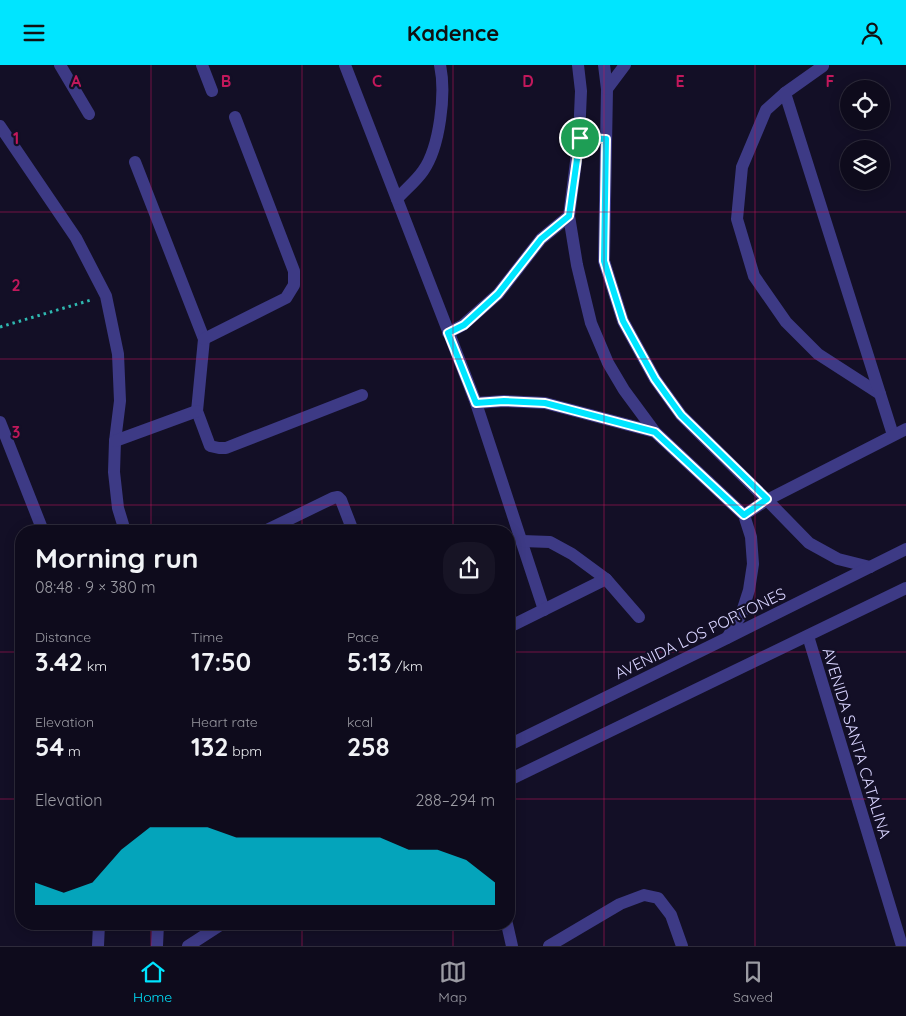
<!DOCTYPE html>
<html lang="en">
<head>
<meta charset="utf-8">
<style>
  :root { --surface:#0e0b1c; --page:#171425; --text:#f1f3f6; --muted:#9b9ba3; --line:#2e2b3b; --accent:#00e5ff }
  body { margin:0; font-family:Quicksand,sans-serif; background:var(--page); color:var(--text); height:100vh; display:flex; flex-direction:column; font-size:19px; white-space:nowrap }
  * { box-sizing:border-box; margin:0 }
  p { font-size:16px; color:var(--muted) }
  .icon { flex:none; width:28px; height:28px; fill:none; stroke:currentColor; stroke-width:2; stroke-linecap:round; stroke-linejoin:round }
  .map { position:relative; flex:1; overflow:hidden }
  .panel { position:absolute; left:15px; top:460px; width:500px; height:405px; display:flex; flex-direction:column; background:var(--surface); border-radius:20px; box-shadow:0 2px 12px #0003,0 0 0 1px var(--line) }
  .panel>* { flex:none }
  .controls { position:absolute; left:840px; top:15px; display:grid; gap:10px }
  .controls a { display:grid; place-items:center; width:50px; height:50px; border-radius:50%; background:var(--surface); box-shadow:0 2px 12px #0003,0 0 0 1px var(--line); font-size:25px }
  .pin { position:absolute; display:grid; place-items:center; width:42px; height:42px; color:#fff; margin:-21px; border:2px solid #fff; border-radius:50%; box-shadow:0 1px 5px #0007 }
  .round { display:grid; place-items:center; flex:none; width:52px; height:52px; border-radius:20px; background:var(--page) }
  .headline { display:flex; align-items:center; justify-content:space-between; height:85px; padding:0 20px }
  h1 { font-size:28px; font-weight:800; line-height:38px }
  .stats { display:grid; grid-template-columns:repeat(3,1fr); gap:8px; height:85px; padding:5px 20px }
  .stats div { display:grid; align-content:center }
  .stats b { font-size:25px; font-weight:800 }
  .stats small { font-size:14px; font-weight:400 }
  .stats p { font-size:14px }
  .chart { height:140px; padding:10px 20px }
  .chart p { display:flex; justify-content:space-between }
  .chart svg { width:100%; height:90px; margin-top:5px; fill:var(--accent); opacity:.7 }
  header { display:flex; justify-content:space-between; align-items:center; height:65px; padding:0 20px; background:var(--accent); color:#111; font-size:22px; font-weight:800 }
  .tabs { display:flex; justify-content:space-around; align-items:center; height:70px; border-top:1px solid var(--line); background:var(--surface); font-size:14px; color:var(--muted) }
  .tabs a { display:grid; justify-items:center; gap:2px }
  .tabs .on { color:var(--accent) }
  .map>svg:first-child { display:block }
  .lines { fill:none; stroke-linecap:round; stroke-linejoin:round }
  .path { stroke:#2fb8b0; stroke-width:3; stroke-dasharray:2.5 4; stroke-linecap:butt }
  .minor { stroke:#3d3a85; stroke-width:12 }
  .route-casing { stroke:#fff; stroke-width:10 }
  .route { stroke:#00e5ff; stroke-width:6 }
  .grid { fill:none; stroke:#c2185b; stroke-width:1; stroke-opacity:0.55 }
  .labels { text-anchor:middle; dominant-baseline:central; stroke-width:4.5; stroke-linejoin:round; paint-order:stroke }
  .street-label { font-size:16px; fill:#d9d4ff; stroke:#130f26 }
  .grid-label { font-size:16px; text-anchor:middle; font-weight:bold; fill:#c2185b; stroke:#130f26; stroke-width:4.5; stroke-linejoin:round; paint-order:stroke }
</style>
</head>
<body>
<header><svg class="icon" aria-label="menu" viewBox="0 0 24 24"><path d="M4 6h16M4 12h16M4 18h16"/></svg>Kadence<svg class="icon" aria-label="person" viewBox="0 0 24 24"><circle cx="12" cy="8" r="4"/><path d="M4 21q1-7 8-7t8 7"/></svg></header>
<div class="map">
<svg width="906" height="881" viewBox="0 0 906 881">
  <rect width="100%" height="100%" fill="#130f26"/>
  <g class="lines">
    <polyline class="path" points="0,262 91,235"/>
    <g class="minor">
      <polyline points="60,0 89,49"/>
      <polyline points="202,0 212,26"/>
      <polyline points="345,0 476,338 544,545"/>
      <polyline points="578,0 581,26 579,73 569,151 577,200 591,258 608,298 624,325 655,367 744,450 751,472 753,499 749,525 741,550 727,573"/>
      <polyline points="604,0 607,24 604,196 623,256 655,314 681,350 767,435 809,478 838,494 870,502"/>
      <polyline points="823,1 785,28 766,45 742,102 737,154 754,211 786,257 818,289 880,329"/>
      <polyline points="607,24 625,0"/>
      <polyline points="785,28 893,370"/>
      <polyline points="0,61 76,173 106,231 118,289 120,336 115,376 114,407 118,443 125,466"/>
      <polyline points="579,73 606,74"/>
      <polyline points="135,97 204,274 197,346 210,381 219,383 226,383 362,330"/>
      <path d="M397 134C405 125 416 116 423 106 440 82 446 28 440 0"/>
      <polyline points="448,268 463,260 498,229 541,174 569,151"/>
      <polyline points="204,274 286,233 294,220 294,206 235,52"/>
      <polyline points="476,338 504,336 545,338 655,367"/>
      <polyline points="0,357 43,466"/>
      <polyline points="115,376 197,346"/>
      <polyline points="744,450 767,435 906,364"/>
      <polyline points="265,466 333,433 338,432 341,435 353,466"/>
      <polyline points="522,476 550,477 572,489 606,514 639,552"/>
      <polyline points="509,562 606,514"/>
      <polyline points="808,571 902,881"/>
      <polyline points="509,680 727,573 906,484"/>
      <polyline points="509,715 906,523"/>
      <polyline points="507,859 512,881"/>
      <polyline points="98,881 99,859"/>
      <polyline points="157,881 158,859"/>
      <polyline points="188,881 222,859"/>
      <polyline points="549,881 620,839 644,830 658,833 671,850 682,881"/>
    </g>
  </g>
  <g class="lines">
    <g class="route-casing">
      <polygon id="route" points="580,73 606,74 604,196 623,256 655,314 681,350 767,434 744,450 655,367 545,338 504,336 476,338 448,268 464,260 498,229 541,174 569,151"/>
    </g>
    <use href="#route" class="route"/>
  </g>
  <path class="grid" d="M151 0V466M302 0V466M453 0V466M604 0V881M755 0V881M0 147H906M0 294H906M0 440H906M0 587H21M509 587H906M0 734H21M509 734H906M151 859V881M302 859V881M453 859V881"/>
  <g class="labels">
    <g class="street-label">
      <text transform="translate(700 568) rotate(-26)">AVENIDA LOS PORTONES</text>
      <text transform="translate(857 678) rotate(73)">AVENIDA SANTA CATALINA</text>
    </g>
  </g>
  <g class="grid-label">
    <text x="76" y="22">A</text>
    <text x="226" y="22">B</text>
    <text x="377" y="22">C</text>
    <text x="528" y="22">D</text>
    <text x="680" y="22">E</text>
    <text x="830" y="22">F</text>
    <text x="16" y="79">1</text>
    <text x="16" y="226">2</text>
    <text x="16" y="373">3</text>
  </g>
</svg>
<div class="controls">
<a><svg class="icon" aria-label="locate" viewBox="0 0 24 24"><circle cx="12" cy="12" r="6"/><path d="M12 2v4M12 18v4M2 12h4M18 12h4"/></svg></a>
<a><svg class="icon" aria-label="layers" viewBox="0 0 24 24"><path d="M12 4l9 5-9 5-9-5zM3 14l9 5 9-5"/></svg></a>
</div>
<div class="pin" style="left:580px;top:73px;background:#1e9e55"><svg class="icon" aria-label="arrive" viewBox="0 0 24 24"><path d="M6 21V4h12l-3 4 3 4H6"/></svg></div>
<section class="panel">
<div class="headline"><div><h1>Morning run</h1><p>08:48 · 9 × 380 m</p></div><a class="round"><svg class="icon" aria-label="share" viewBox="0 0 24 24"><path d="M12 15V3M7 8l5-5 5 5M5 13v7h14v-7"/></svg></a></div>
<div class="stats">
<div><p>Distance</p><b>3.42<small> km</small></b></div>
<div><p>Time</p><b>17:50</b></div>
<div><p>Pace</p><b>5:13<small> /km</small></b></div>
</div>
<div class="stats">
<div><p>Elevation</p><b>54<small> m</small></b></div>
<div><p>Heart rate</p><b>132<small> bpm</small></b></div>
<div><p>kcal</p><b>258</b></div>
</div>
<div class="chart"><p><span>Elevation</span>288–294 m</p>
<svg viewBox="0 0 160 44" preserveAspectRatio="none"><path d="M0 44V33L10 38L20 33L30 17L40 6L50 6L60 6L70 11L80 11L90 11L100 11L110 11L120 11L130 17L140 17L150 22L160 33V44z"/></svg>
</div>
</section>
</div>
<nav class="tabs">
<a class="on"><svg class="icon" aria-label="home" viewBox="0 0 24 24"><path d="M3 11l9-7 9 7M6 9v11h12V9"/></svg>Home</a>
<a><svg class="icon" aria-label="map" viewBox="0 0 24 24"><path d="M3 6l6-2 6 2 6-2v14l-6 2-6-2-6 2zM9 4v14M15 6v14"/></svg>Map</a>
<a><svg class="icon" aria-label="saved" viewBox="0 0 24 24"><path d="M7 4h10v16l-5-4-5 4z"/></svg>Saved</a>
</nav>
</body>
</html>
